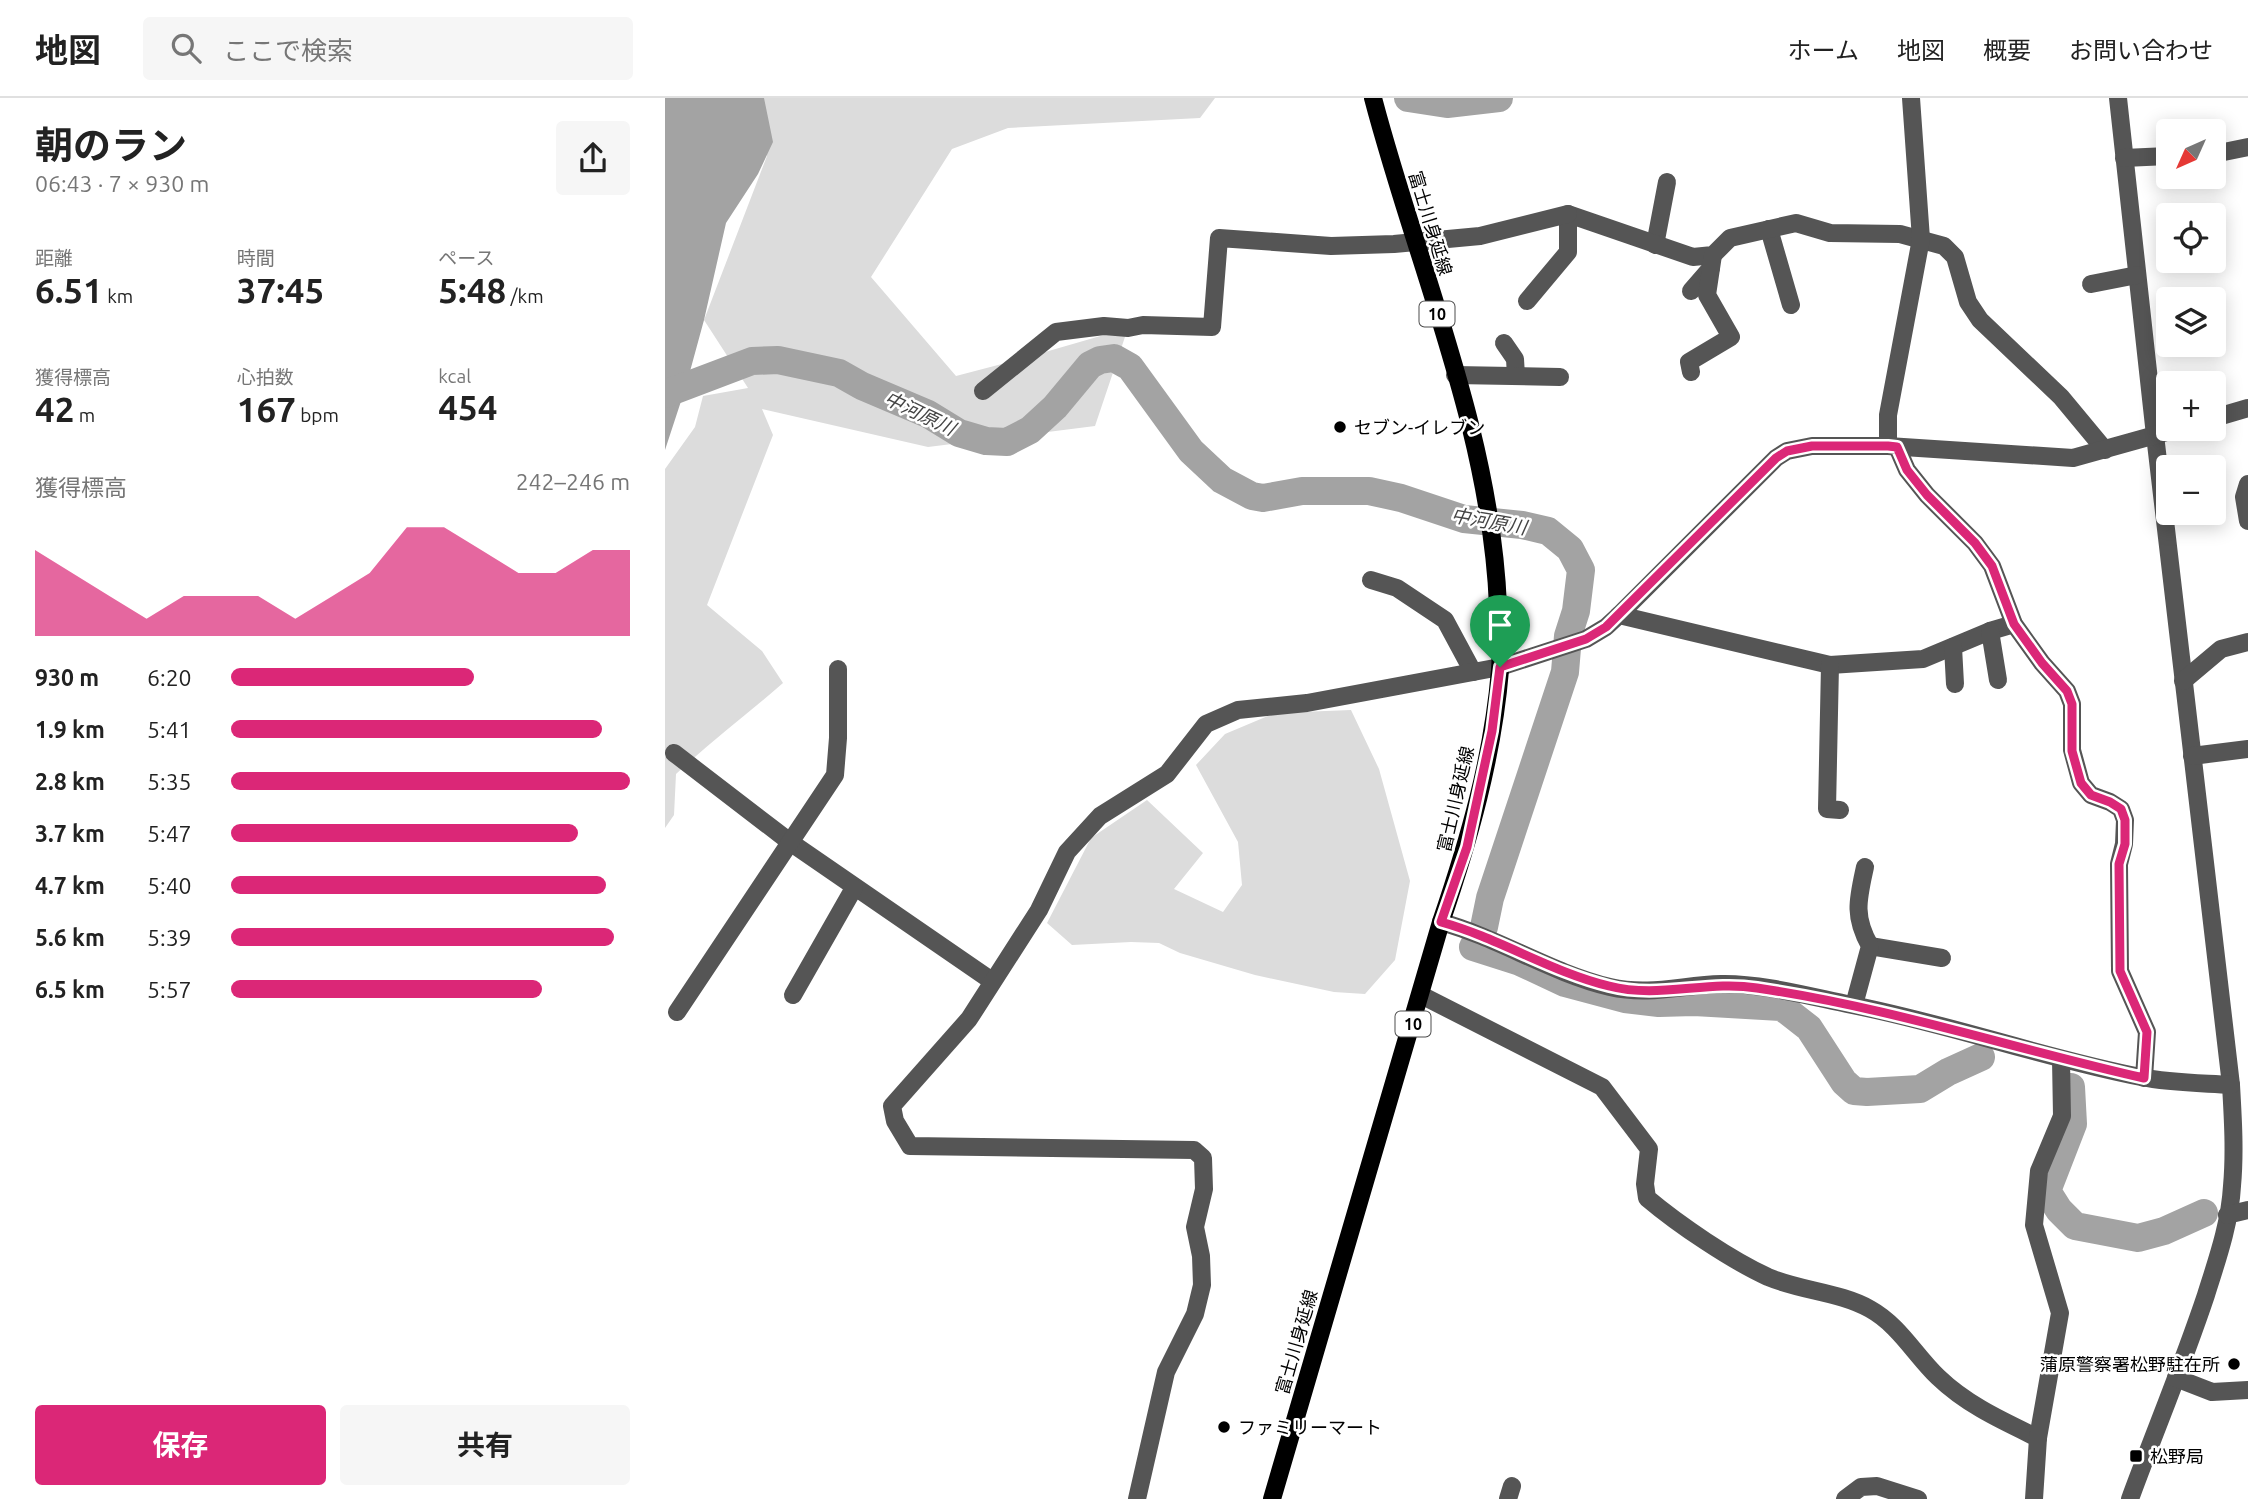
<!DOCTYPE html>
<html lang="ja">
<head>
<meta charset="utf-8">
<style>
  :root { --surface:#fff; --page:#f6f6f6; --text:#222; --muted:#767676; --line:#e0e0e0; --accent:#db2777 }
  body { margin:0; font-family:Ubuntu,"Noto Sans JP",sans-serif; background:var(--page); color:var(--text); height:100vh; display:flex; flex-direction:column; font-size:26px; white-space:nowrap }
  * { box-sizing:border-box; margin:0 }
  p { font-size:23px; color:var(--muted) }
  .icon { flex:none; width:38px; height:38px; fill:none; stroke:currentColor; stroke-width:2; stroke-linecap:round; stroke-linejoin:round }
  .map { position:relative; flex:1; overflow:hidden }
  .panel { display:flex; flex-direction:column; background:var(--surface); width:665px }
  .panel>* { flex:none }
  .needle { width:46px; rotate:225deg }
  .tools { position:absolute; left:1491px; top:21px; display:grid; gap:14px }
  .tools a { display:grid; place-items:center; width:70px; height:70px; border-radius:7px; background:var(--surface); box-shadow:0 4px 18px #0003; font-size:35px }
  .pin { position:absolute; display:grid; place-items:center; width:60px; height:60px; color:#fff; margin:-72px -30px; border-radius:50% 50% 50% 0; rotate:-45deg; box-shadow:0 0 7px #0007 }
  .pin .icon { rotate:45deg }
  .round { display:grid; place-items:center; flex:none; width:74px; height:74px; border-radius:7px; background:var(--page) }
  .head { display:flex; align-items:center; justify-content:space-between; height:119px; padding:0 35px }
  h1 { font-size:38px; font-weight:700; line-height:52px }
  .figures { display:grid; grid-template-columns:repeat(3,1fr); gap:10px; height:119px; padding:7px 35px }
  .figures div { display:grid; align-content:center }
  .figures b { font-size:35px; font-weight:700 }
  .figures small { font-size:19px; font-weight:400 }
  .figures p { font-size:19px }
  .chart { height:196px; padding:14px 35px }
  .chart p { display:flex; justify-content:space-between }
  .chart svg { width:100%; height:126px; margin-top:7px; fill:var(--accent); opacity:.7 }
  .action { display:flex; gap:14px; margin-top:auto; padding:14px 35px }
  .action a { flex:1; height:80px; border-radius:7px; background:var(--accent); color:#fff; font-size:28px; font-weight:700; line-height:80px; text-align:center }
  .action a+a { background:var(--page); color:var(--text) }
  ul { padding:0 35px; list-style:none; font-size:23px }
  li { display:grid; grid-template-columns:112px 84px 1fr; align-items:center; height:52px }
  li i { height:18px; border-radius:9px; background:var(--accent) }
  header { display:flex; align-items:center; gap:42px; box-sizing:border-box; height:98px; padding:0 35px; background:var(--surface); border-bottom:2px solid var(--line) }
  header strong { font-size:33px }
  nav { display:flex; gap:38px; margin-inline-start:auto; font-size:24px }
  .search { width:490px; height:63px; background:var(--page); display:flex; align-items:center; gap:18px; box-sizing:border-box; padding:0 24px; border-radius:7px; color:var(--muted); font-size:26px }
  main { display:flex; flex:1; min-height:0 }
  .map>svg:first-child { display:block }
  .green { fill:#dcdcdc }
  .water { fill:#a3a3a3 }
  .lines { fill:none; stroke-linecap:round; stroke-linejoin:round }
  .river { stroke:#a3a3a3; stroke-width:28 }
  .minor { stroke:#555; stroke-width:18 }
  .major { stroke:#000; stroke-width:18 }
  .route-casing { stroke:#fff; stroke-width:14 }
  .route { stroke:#db2777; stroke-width:9 }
  .poi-dot { fill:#000; stroke:#fff; stroke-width:2.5 }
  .labels { text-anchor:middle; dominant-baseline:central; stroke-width:5; stroke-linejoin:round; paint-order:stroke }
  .shield { fill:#fff; stroke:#4c4c4c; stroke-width:2 }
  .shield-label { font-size:16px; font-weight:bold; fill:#000 }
  .street-label { font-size:18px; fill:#000; stroke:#fff }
  .poi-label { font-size:18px; fill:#000; stroke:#fff; text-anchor:start }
  .water-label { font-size:19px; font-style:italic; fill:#444; stroke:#fff }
</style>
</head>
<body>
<header>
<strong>地図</strong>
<div class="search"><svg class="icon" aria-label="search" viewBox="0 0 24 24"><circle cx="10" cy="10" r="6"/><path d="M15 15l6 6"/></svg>ここで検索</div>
<nav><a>ホーム</a><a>地図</a><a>概要</a><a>お問い合わせ</a></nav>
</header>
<main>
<section class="panel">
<div class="head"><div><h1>朝のラン</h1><p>06:43 · 7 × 930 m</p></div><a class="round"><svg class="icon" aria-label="share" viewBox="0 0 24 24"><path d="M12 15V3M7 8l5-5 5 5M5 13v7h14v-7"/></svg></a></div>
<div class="figures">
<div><p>距離</p><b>6.51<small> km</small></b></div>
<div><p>時間</p><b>37:45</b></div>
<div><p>ペース</p><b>5:48<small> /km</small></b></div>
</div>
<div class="figures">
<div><p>獲得標高</p><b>42<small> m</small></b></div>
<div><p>心拍数</p><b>167<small> bpm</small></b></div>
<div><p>kcal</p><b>454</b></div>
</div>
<div class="chart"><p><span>獲得標高</span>242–246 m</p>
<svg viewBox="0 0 160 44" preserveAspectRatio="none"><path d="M0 44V14L10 22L20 30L30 38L40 30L50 30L60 30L70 38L80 30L90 22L100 6L110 6L120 14L130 22L140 22L150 14L160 14V44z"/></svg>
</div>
<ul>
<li><b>930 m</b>6:20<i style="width:61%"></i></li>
<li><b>1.9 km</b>5:41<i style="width:93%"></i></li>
<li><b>2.8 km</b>5:35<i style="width:100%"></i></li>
<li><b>3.7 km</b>5:47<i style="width:87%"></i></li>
<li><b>4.7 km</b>5:40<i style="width:94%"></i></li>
<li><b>5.6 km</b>5:39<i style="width:96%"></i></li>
<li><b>6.5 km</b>5:57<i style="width:78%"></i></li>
</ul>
<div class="action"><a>保存</a><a>共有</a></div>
</section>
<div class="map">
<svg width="1583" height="1401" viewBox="0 0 1583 1401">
  <rect width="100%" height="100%" fill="#fff"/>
  <g class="green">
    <path d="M84 0H550L535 20 343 30 287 51 206 179 291 278 356 261 463 230 430 328 263 349 97 311 108 337 42 507 97 553 118 585C83 616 45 644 11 676L9 717 0 730V371L30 329 38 298 83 290 39 222 102 58Z"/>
    <polygon points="686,612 714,671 745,783 730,862 700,896 669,894 590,877 515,855 494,845 466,844 407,847 382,825 426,740 482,702 538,755 509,791 558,814 577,787 573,744 531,667 560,636 610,615"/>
  </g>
  <polygon class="water" points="0,0 99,0 108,44 93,76 61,125 39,222 21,288 0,352"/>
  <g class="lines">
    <g class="river">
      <polyline points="743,0 782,6 834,0"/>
      <polyline points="0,296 87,263 113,262 174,275 197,288 263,316 294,335 321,343 342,344 365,332 390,309 425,267 435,262 449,260 465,269 526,353 557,382 587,398 598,400 637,393 704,393 736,400 799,421 857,427 883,433 905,451 916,472 911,513 903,538 900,574 825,800 819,829 808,849 855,864 900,885 960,901 994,905 1029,904 1117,909 1144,930 1179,984 1189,993 1202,994 1255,991 1283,974 1316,959"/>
      <polyline points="1406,989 1408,1026 1382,1093 1394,1112 1410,1128 1473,1140 1499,1133 1539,1115"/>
    </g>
    <g class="minor">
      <path d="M1453 0 1490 337 1566 987C1568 1021 1570 1055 1567 1088 1565 1125 1552 1162 1541 1197 1518 1266 1490 1333 1465 1401"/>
      <polyline points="1549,56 1583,49"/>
      <polyline points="1459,60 1503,58"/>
      <polyline points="1104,131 1126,207"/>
      <polyline points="990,147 1002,84"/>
      <polyline points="1426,186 1472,177"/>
      <polyline points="1026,193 1046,170"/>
      <polyline points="862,203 903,154 903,116 1028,159 1048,157 1065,140 1131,125 1165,135 1235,136 1279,148 1290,159 1303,204 1315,222 1396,299 1440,352"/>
      <polyline points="839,245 850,261 851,278"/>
      <polyline points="1026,274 1024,264 1066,239 1042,197 1048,157"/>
      <polyline points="790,277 895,279"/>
      <polyline points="318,293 391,234 439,228 463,230 478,227 547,229 554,140 666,148 729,146 815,138 903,116"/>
      <polyline points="1549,320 1583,310"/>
      <polyline points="1223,348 1223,317 1256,141 1246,0"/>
      <polyline points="1232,349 1242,372 1262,397 1310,445 1327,468 1349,526 1377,565 1402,593 1407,606 1407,652 1416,685 1426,697 1445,704 1456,711 1460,722 1459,746 1454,766 1455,873 1482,934 1479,980"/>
      <polyline points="1583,386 1579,399 1583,423"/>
      <polyline points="706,482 732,490 780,522 808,574"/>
      <polyline points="954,517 1165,567 1258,561 1325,533 1349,526"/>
      <polyline points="1325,533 1333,582"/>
      <polyline points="1288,549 1290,586"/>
      <polyline points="1165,567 1162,711 1175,712"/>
      <polyline points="1518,583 1556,551 1583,544"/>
      <polyline points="9,655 125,744 327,883"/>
      <polyline points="1527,658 1583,651"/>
      <path d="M776 824C834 840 886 875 945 889 985 898 1017 887 1056 886 1096 885 1147 899 1187 907 1285 926 1378 960 1476 979 1505 985 1536 985 1566 987"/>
      <polyline points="1205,848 1277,860"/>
      <polyline points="128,897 189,790"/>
      <path d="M756 897 937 989 984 1051 980 1086 982 1100C1014 1127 1066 1162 1103 1179 1136 1193 1175 1194 1205 1211 1234 1227 1250 1257 1273 1279 1302 1307 1338 1323 1373 1340"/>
      <path d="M1189 907 1205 848C1188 818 1193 801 1200 769"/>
      <polyline points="12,914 170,677 173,640 173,571"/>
      <polyline points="1562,1117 1583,1112"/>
      <polyline points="1511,1280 1547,1294 1583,1292"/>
      <polyline points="472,1401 501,1274 530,1216 537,1187 536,1158 530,1129 539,1091 538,1060 529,1052 245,1048 230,1023 227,1008 304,921 374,812 402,754 435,718 502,676 541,626 573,612 642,605 835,569 921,541 941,529 954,517 1111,360 1122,353 1147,348 1223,348 1408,360 1512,331"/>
      <polyline points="843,1401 847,1388"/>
      <polyline points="1180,1401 1196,1389 1212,1388 1253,1401"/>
      <polyline points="1369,1401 1373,1340 1395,1215 1369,1127 1374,1073 1397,1018 1396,961"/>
    </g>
    <path class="major" d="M607 1401 776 824C804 742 828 658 835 572 837 551 834 529 833 508 826 333 752 168 708 0"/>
  </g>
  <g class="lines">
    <g class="route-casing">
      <path id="route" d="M1147 348H1223L1232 349 1242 372 1262 397 1310 445 1327 468 1349 526 1377 565 1402 593 1407 606V653L1416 685 1426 697 1445 704 1456 711 1460 722V746L1454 766 1455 873 1482 934 1479 980C1350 951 1223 909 1092 890 1042 882 994 901 944 888 886 874 834 840 776 824L802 749 827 633 835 569 921 541 941 529 1111 360 1122 353Z"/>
    </g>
    <use href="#route" class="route"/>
  </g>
  <g class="poi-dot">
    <circle cx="675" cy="329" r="7"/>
    <circle cx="1569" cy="1266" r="7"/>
    <circle cx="559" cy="1329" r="7"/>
    <rect x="1464" y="1351" width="14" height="14" rx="3.5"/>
  </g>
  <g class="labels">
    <g class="shield">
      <rect x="754.5" y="203.5" width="35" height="25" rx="5"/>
      <rect x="730.5" y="913.5" width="35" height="25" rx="5"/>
    </g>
    <g class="shield-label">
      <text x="772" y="216">10</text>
      <text x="748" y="926">10</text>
    </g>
    <g class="street-label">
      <text transform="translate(766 125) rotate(73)">富士川身延線</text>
      <text transform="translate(790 701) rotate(-77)">富士川身延線</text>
      <text transform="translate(631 1244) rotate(-74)">富士川身延線</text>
    </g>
    <g class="poi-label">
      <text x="689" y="329">セブン-イレブン</text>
      <text x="1555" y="1266" text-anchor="end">蒲原警察署松野駐在所</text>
      <text x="573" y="1329">ファミリーマート</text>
      <text x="1485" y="1358">松野局</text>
    </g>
    <g class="water-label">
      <text transform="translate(255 315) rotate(26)">中河原川</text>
      <text transform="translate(824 423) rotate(10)">中河原川</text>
    </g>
  </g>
</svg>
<div class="tools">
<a><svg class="needle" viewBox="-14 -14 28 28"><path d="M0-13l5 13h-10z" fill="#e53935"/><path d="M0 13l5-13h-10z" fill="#767676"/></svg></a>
<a><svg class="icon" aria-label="locate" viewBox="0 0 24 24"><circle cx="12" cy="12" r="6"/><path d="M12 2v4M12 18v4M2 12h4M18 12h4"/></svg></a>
<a><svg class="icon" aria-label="layers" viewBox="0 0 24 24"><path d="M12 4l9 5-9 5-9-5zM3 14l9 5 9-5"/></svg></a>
<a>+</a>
<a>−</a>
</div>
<div class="pin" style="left:835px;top:569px;background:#1e9e55"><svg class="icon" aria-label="arrive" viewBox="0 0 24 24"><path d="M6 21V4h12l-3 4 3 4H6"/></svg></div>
</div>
</main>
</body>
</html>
